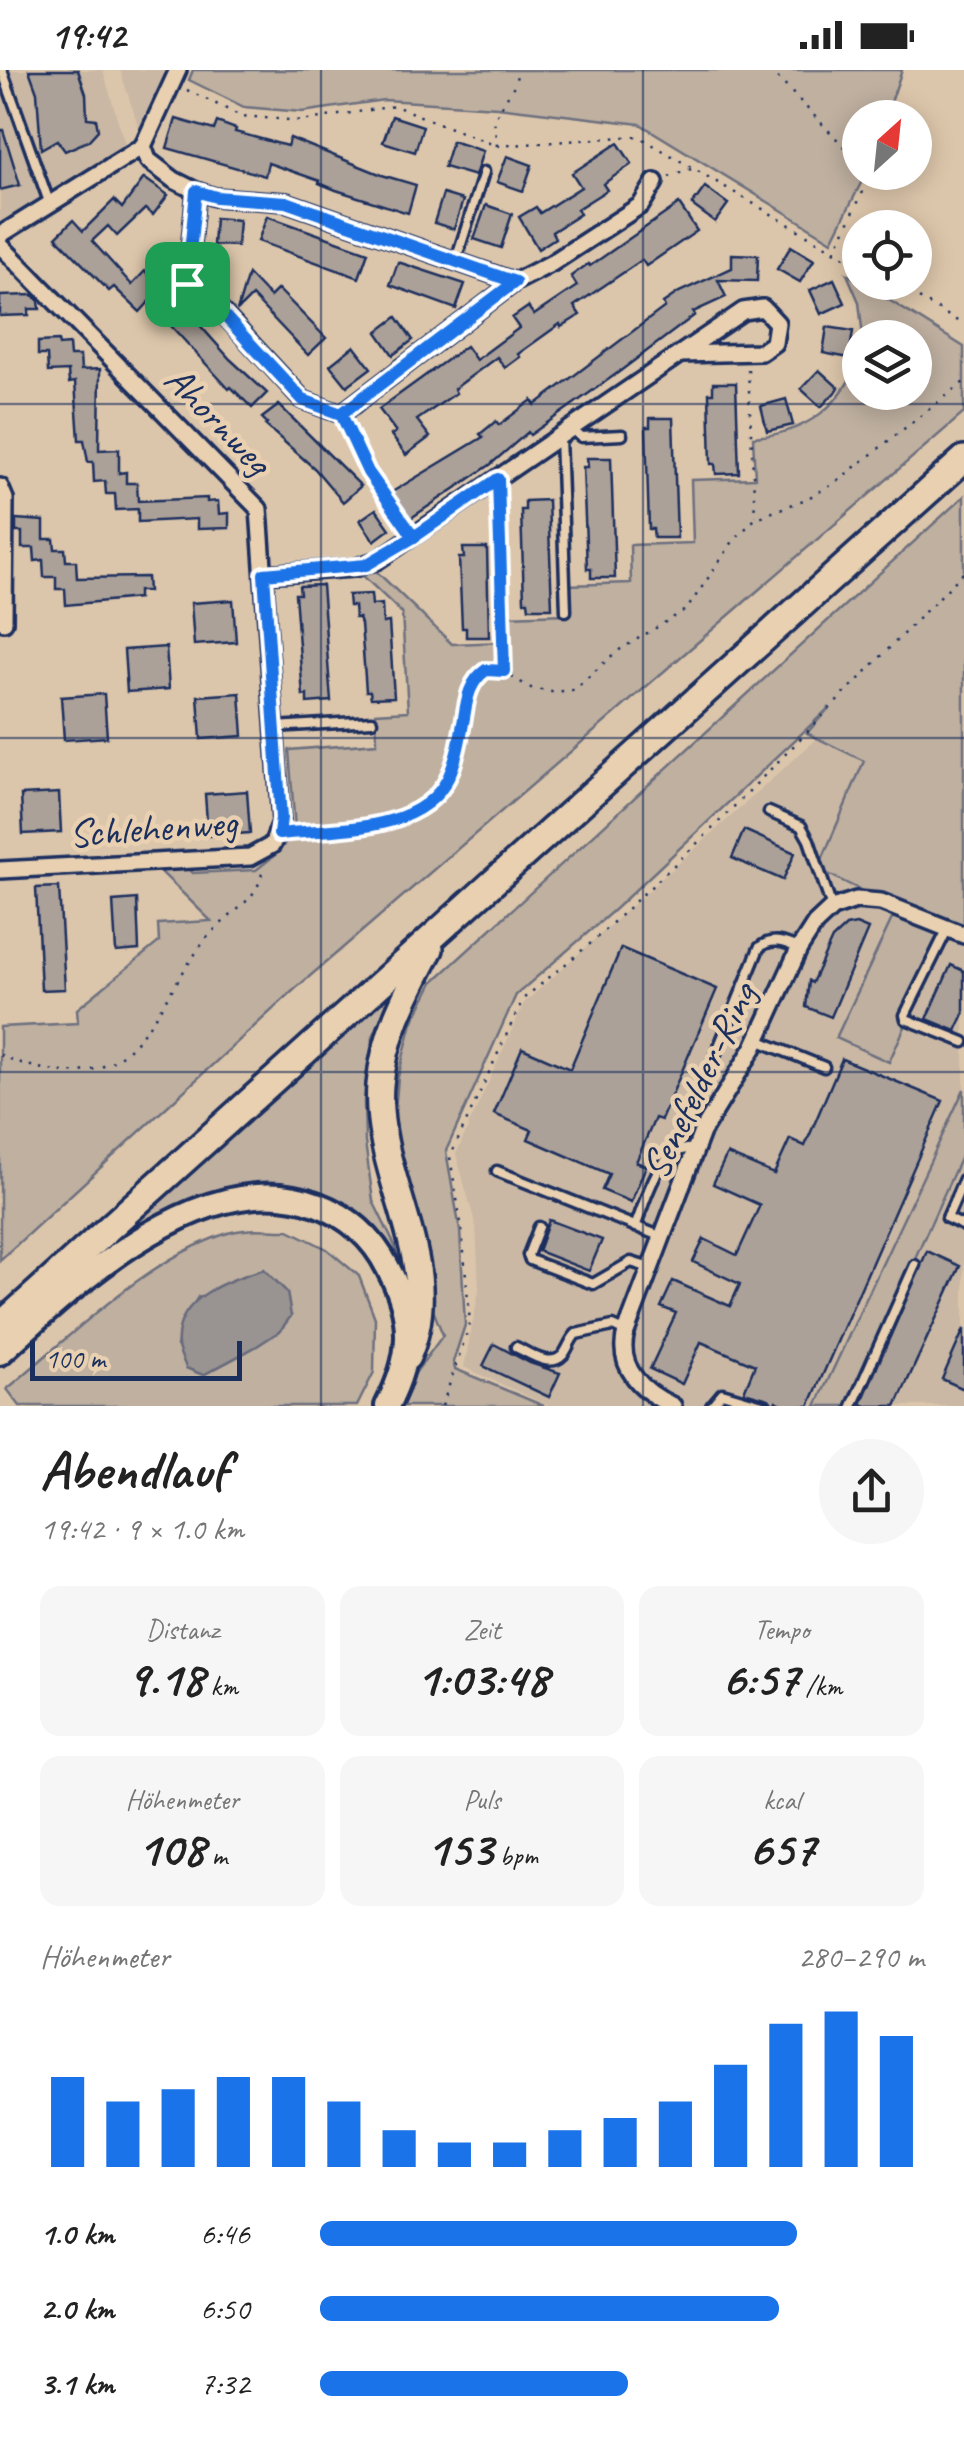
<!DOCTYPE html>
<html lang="de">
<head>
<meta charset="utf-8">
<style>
  :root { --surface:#fff; --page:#f6f6f6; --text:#222; --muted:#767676; --accent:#1a73e8 }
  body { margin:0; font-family:Caveat,sans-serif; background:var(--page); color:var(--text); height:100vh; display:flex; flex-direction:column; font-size:38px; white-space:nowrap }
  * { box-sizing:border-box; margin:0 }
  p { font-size:32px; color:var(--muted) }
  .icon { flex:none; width:55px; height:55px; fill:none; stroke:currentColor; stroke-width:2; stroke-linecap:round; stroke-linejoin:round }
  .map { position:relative; height:1336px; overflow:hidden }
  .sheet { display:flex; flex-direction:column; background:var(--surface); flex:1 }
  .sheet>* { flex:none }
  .needle { width:65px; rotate:27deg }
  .buttons { position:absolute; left:842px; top:30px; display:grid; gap:20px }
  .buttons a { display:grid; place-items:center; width:90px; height:90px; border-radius:50%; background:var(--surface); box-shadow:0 5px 25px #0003; font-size:50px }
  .scale { position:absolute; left:30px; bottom:25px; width:212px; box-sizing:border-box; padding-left:10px; border:5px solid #1b2f5e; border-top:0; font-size:28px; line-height:35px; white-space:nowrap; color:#1b2f5e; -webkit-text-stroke:8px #e8d0b0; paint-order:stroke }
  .pin { position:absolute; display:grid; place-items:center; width:85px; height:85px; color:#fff; margin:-42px; border-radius:20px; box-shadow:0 5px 15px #0006 }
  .round { display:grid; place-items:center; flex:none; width:105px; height:105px; border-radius:52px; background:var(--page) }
  .headline { display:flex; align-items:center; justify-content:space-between; height:170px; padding:0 40px }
  h1 { font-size:55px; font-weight:700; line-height:75px }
  .metrics { display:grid; grid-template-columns:repeat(3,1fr); gap:15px; height:170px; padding:10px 40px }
  .metrics div { display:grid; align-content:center; border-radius:20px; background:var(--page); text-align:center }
  .metrics b { font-size:50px; font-weight:700 }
  .metrics small { font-size:28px; font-weight:400 }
  .metrics p { font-size:28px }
  .chart { height:280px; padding:20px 40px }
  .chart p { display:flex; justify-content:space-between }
  .chart svg { width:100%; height:180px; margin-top:10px; stroke:var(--accent); stroke-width:6 }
  ul { padding:0 40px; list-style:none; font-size:32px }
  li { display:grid; grid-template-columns:160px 120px 1fr; align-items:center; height:75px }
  li i { height:25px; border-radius:12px; background:var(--accent) }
  .status { display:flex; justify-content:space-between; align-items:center; height:70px; padding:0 50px; background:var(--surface); direction:ltr }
  .status svg { height:28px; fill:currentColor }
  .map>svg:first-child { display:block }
  .built { fill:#cab8a4 }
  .green { fill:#bfb0a0; stroke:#6d707f; stroke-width:2.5; fill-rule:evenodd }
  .water { fill:#999391; stroke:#676b7d; stroke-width:2.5 }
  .building { fill:#aca198; stroke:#1b2f5e; stroke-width:2.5 }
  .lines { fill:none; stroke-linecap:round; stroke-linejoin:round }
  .service-casing { stroke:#1b2f5e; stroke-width:15 }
  .minor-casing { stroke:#1b2f5e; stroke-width:22 }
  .secondary-casing { stroke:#1b2f5e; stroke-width:30 }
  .trunk-casing { stroke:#1b2f5e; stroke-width:32 }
  .path { stroke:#1b2f5e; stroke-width:2.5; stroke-dasharray:2.5 8; stroke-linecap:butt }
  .service { stroke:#e8d0b0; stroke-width:8 }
  .minor { stroke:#e8d0b0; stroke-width:15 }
  .secondary { stroke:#e8d0b0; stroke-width:22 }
  .trunk { stroke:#e8d0b0; stroke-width:25 }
  .route-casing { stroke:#fff; stroke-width:20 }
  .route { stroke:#1a73e8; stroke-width:12 }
  .grid { fill:none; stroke:#1b2f5e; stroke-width:2.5; stroke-opacity:0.55 }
  .labels { text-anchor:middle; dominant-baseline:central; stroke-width:9; stroke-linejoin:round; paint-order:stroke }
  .street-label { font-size:40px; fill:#1b2f5e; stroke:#e8d0b0 }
</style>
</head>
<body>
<div class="status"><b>19:42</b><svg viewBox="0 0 49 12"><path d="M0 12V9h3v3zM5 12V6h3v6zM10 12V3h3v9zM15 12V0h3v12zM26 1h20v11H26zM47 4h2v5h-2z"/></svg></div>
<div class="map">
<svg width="964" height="1336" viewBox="0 0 964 1336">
  <rect width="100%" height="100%" fill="#dcc6ab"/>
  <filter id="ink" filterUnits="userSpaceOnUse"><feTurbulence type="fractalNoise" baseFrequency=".01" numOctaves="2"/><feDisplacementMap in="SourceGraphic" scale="20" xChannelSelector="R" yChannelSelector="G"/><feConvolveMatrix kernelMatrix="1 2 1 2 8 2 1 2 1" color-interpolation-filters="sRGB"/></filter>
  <g filter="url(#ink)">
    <g class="built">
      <polygon points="0,0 103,0 126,78 0,158"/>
      <polygon points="120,0 169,0 142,68"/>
      <polygon points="964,526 964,1336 549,1336 464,1297 479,1220 476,1157 456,1084 524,933 863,627"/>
    </g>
    <g class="green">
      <polygon points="193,0 902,0 886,47 860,48 860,102 866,103 832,171 640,54 497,37 384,30 302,42 244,37 189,10"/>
      <path d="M847 204 964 277V343L295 919 0 1190V957L78 953 77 939 159 872 158 854 211 851 159 800 189 799 193 803 256 800 279 782 295 759 289 680 377 673 376 643 408 641 402 543 361 504 373 498 452 574 505 572V546L568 544 567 515 631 513 630 475 693 473 691 410 755 408 753 367C806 364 844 335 860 285V322H915V268L863 267 859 232Z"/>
      <polygon points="964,426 964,865 949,859 889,992 836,968 897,838 818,799 864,691 807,663 830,637 615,839 516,925 446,1081 460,1160 465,1255 453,1292 455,1299 544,1336 399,1336 413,1306 443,1265 433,1240 424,1173 392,1077 398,1007 412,953 433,912"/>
      <polygon points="396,912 373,967 364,1031 365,1072 373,1131 395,1176 407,1226 384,1181 279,1116 249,1116 214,1127 62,1211"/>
      <polygon points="964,1019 964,1080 848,1336 816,1336"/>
      <path d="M289 1160 327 1179 359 1206 375 1248 374 1302 357 1336H20L7 1319C72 1265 146 1189 228 1163 246 1157 270 1160 289 1160ZM198 1227 291 1246C269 1274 234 1288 203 1305L177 1276 181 1256Z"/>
    </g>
    <path class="water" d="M264 1199 287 1222 291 1246 280 1261 257 1276 203 1305 186 1298C184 1291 178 1282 178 1275 174 1227 229 1210 264 1199Z"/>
    <g class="building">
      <polygon points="29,0 78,0 86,24 87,48 96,49 98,60 88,71 65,81 57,70 41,79 37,22"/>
      <polygon points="392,46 423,56 415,82 383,72"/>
      <polygon points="176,49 214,60 217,52 236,59 235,62 287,76 290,68 382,105 416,115 408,143 336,120 319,113 320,111 268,93 265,106 167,78"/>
      <polygon points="0,60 3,60 20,115 0,120"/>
      <polygon points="452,71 483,81 475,106 444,97"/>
      <polygon points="618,73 632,94 603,114 607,120 577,139 580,144 552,162 555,168 538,179 519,147 536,137 540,143 581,117 572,103"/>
      <polygon points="507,86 532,95 523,121 497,112"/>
      <polygon points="144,108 168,125 153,145 145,139 117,166 108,156 92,171 132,215 145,201 171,227 173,225 230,289 267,323 252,338 231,317 229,319 149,232 140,242 114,217 109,221 56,167 73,150 83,161 114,130 122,138"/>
      <polygon points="705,117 728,134 715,152 692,135"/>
      <polygon points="443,124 463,130 454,159 434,153"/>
      <polygon points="679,134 697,161 646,196 642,190 574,236 580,245 561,257 560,254 518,284 520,287 505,298 497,287 454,319 456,323 417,350 430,367 406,385 391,365 396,362 379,339 466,276 476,290 519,258 512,248 528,237 534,245 577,216 571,206 588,194 590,196"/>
      <polygon points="486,135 512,144 501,178 474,169"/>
      <polygon points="267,146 368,182 359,208 258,171"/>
      <polygon points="215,148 239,150 237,176 213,175"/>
      <polygon points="791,176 814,190 800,212 777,199"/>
      <polygon points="732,184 758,185 757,211 718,210 726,227 693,242 695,245 619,302 530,365 528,362 490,395 411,448 392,422 483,367 480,364 496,351 499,355 532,330 535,335 665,237 663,233 679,222 732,198"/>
      <polygon points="398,192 465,214 456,239 390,215"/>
      <polygon points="248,204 270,227 278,219 326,268 308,285 252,226 237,241"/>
      <polygon points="834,209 845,233 821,244 810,220"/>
      <polygon points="33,225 39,231 40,239 29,239 29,245 0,246 0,226"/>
      <polygon points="397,247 413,270 393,285 377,262"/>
      <polygon points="827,257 853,261 849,288 823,283"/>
      <polygon points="58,271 59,275 69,274 70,286 80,286 81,300 100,299 99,380 119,379 119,403 126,402 126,413 137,413 138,431 207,428 207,432 218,431 219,444 229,443 229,458 197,459 197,449 138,452 138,439 116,440 115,424 106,424 105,411 94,412 93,392 88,392 84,370 79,370 75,312 69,313 68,301 48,302 47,285 38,285 38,272"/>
      <polygon points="354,276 371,298 347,316 330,295"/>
      <polygon points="819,300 839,318 821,337 801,319"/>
      <polygon points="713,313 736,313 739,403 716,404 715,394 711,394 709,323 713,323"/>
      <polygon points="786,329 793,355 767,361 761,336"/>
      <polygon points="279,335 361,416 343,432 315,399 265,355 267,353 262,348"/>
      <polygon points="650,348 673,348 677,468 654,468 653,459 649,459 646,357 650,357"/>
      <polygon points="587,388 611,388 615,508 591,508 591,499 587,499 583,397 588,397"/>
      <polygon points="548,430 552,538 529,538 528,531 524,531 521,440 525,440 525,431"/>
      <polygon points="376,439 390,459 374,471 360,450"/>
      <polygon points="16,449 44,451 44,469 54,469 55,479 65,479 66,491 76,491 77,508 147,507 148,521 138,521 138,528 66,535 65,519 56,519 56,507 44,507 43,490 35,491 34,478 22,478 22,462 16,462"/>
      <polygon points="463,478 487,478 489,567 466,567 466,558 462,558 459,488 464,488"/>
      <polygon points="322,515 331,631 307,633 307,625 303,626 295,524 300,524 299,516"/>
      <polygon points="371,524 372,535 382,534 383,553 389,552 394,627 371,628 370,621 366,621 361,554 359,548 355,548 354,536 349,536 348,525"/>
      <polygon points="233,530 236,572 194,575 191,533"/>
      <polygon points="166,577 169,619 127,622 124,580"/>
      <polygon points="240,623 243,666 201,669 198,626"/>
      <polygon points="104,624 107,667 64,670 61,627"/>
      <polygon points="247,721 250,763 208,766 205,724"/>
      <polygon points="59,723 61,762 23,764 21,725"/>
      <polygon points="744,760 795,783 783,810 732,788"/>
      <polygon points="59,817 65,919 41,920 36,818"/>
      <polygon points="137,829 139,880 116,882 113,831"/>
      <polygon points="856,854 868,859 831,947 806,937 809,911 812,913 832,869 846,856"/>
      <polygon points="621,878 717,919 661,1050 655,1048 636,1092 646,1096 631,1132 602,1120 609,1104 528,1069 532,1060 494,1044 522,978 570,999"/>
      <polygon points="951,895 964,901 964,944 956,961 927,949"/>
      <polygon points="842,989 943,1031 809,1336 786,1336 776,1331 774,1336 769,1329 744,1322 755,1295 701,1272 682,1314 650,1299 676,1243 661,1237 673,1211 730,1236 740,1214 693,1192 704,1169 737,1185 760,1135 713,1114 727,1084 774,1104 790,1069 805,1076"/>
      <polygon points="549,1150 602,1170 589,1201 538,1181"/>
      <polygon points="927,1181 960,1196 896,1336 866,1336 861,1334"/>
      <polygon points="964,1259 964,1319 942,1309"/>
      <polygon points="494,1274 530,1293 560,1303 549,1327 483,1296"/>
    </g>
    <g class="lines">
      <g class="service-casing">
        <g id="service">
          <polyline points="2,0 49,132"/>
          <polyline points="455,193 484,102"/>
          <polyline points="571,359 581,367 622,365"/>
          <polyline points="560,366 566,541"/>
          <polyline points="275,657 372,651"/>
          <polyline points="769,742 801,756 809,770 832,838"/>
          <polyline points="948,858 905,945 906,949 964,972"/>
          <polyline points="757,970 824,997"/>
          <path d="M677 1079 759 878C771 867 784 872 798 878"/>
          <polyline points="497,1101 662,1167"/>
          <polyline points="964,1109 947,1148 964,1156"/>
          <polyline points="539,1157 528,1185 530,1190 593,1214 631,1192 650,1198"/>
          <path d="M635 1157C647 1128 658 1074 695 1079"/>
          <path d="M516 1277C529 1283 550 1299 563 1285 568 1279 570 1270 576 1264L613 1256 626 1262"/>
          <polyline points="711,1336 722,1323 766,1336"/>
          <polyline points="852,1336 915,1195"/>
        </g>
      </g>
      <g class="minor-casing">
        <g id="minor">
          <polyline points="143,76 148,90 174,110 196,121 215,127 286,132 515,212 552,193 641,135 655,112"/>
          <polyline points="196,121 187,214 221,241 303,330 341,344 515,212"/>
          <polyline points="0,165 143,76 178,0"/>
          <polyline points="0,175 259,439 281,752 272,775 250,787 0,800"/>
          <polyline points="0,417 5,429 4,552"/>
          <polyline points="264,504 354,498 378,490 743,241 763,238 777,253 774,273 761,282 681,284"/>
          <path d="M673 1336C643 1322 616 1298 626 1262L702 1062 754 977 799 879 815 854 832 838 856 830 881 832 964 865"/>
        </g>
      </g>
      <g class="secondary-casing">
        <path id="secondary" d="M0 1283C75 1214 204 1092 316 1134 348 1146 373 1168 388 1198 415 1248 412 1287 387 1336"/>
      </g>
      <g class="trunk-casing">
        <g id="trunk">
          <polyline points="0,1256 964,389"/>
          <path d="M407 1287C448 1195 373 1108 380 1015 384 965 407 923 430 879"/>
        </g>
      </g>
      <g class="path">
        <polyline points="770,0 860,93"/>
        <polyline points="187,20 241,46 302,51 395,36 497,76 638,66 860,196"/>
        <polyline points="497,76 494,49 516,12 517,0"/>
        <polyline points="669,107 694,98"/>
        <polyline points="835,181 871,105 869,102"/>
        <polyline points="892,212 964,255"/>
        <polyline points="748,299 755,446"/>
        <polyline points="348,359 368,402 405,455"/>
        <polyline points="499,428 505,600"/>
        <path d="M295 762C330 758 387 760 416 743 436 730 449 710 456 688 464 659 458 602 498 599L531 618 552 622 574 620 616 582 687 539 734 470 755 449 806 429 832 415 964 312"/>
        <path d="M0 985C133 1040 142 953 206 869 223 847 262 829 262 799"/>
        <polyline points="442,1336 470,1254 462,1159 450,1087 523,929 591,873 706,765 964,502"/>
      </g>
      <use href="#service" class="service"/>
      <use href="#minor" class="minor"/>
      <use href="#secondary" class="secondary"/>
      <use href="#trunk" class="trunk"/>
    </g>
  </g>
  <g class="lines" filter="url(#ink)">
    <g class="route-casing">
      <path id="route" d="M187 214 220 241 303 330 341 344 368 402 414 467 366 495 264 504 281 748 279 764C333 758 421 764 448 708 457 689 460 669 464 648 467 629 469 612 486 600L504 601 498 409 414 467 368 402 341 344 515 212 286 132 216 127 196 121 187 214"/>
    </g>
    <use href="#route" class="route"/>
  </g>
  <path class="grid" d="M321 0V1336M643 0V1336M0 334H964M0 668H964M0 1002H964"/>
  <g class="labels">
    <g class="street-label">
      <text transform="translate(218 350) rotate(46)">Ahornweg</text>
      <text transform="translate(153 758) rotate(-4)">Schlehenweg</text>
      <text transform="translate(699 1011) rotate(-64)">Senefelder-Ring</text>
    </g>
  </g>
</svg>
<div class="buttons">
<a><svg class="needle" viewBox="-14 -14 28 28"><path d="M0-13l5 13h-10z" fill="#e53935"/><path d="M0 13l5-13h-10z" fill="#767676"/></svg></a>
<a><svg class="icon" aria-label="locate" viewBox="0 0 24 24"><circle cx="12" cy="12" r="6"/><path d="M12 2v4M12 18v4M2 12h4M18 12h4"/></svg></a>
<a><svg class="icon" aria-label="layers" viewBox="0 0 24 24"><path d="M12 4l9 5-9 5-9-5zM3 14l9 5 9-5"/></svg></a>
</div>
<div class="scale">100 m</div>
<div class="pin" style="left:187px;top:214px;background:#1e9e55"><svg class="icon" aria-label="arrive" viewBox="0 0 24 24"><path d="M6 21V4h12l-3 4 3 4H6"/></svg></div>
</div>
<section class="sheet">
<div class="headline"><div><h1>Abendlauf</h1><p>19:42 · 9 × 1.0 km</p></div><a class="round"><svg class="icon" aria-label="share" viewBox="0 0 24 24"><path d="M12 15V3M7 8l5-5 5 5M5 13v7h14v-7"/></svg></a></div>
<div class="metrics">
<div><p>Distanz</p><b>9.18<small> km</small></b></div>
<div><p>Zeit</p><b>1:03:48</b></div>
<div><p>Tempo</p><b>6:57<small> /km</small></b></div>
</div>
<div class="metrics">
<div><p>Höhenmeter</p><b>108<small> m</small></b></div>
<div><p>Puls</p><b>153<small> bpm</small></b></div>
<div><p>kcal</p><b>657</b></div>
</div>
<div class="chart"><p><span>Höhenmeter</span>280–290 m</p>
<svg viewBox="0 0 160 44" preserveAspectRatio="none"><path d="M5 44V22M15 44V28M25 44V25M35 44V22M45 44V22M55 44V28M65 44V35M75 44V38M85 44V38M95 44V35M105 44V32M115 44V28M125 44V19M135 44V9M145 44V6M155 44V12"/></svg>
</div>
<ul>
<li><b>1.0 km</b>6:46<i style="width:79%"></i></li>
<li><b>2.0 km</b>6:50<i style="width:76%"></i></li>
<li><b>3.1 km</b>7:32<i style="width:51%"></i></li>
</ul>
</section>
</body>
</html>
